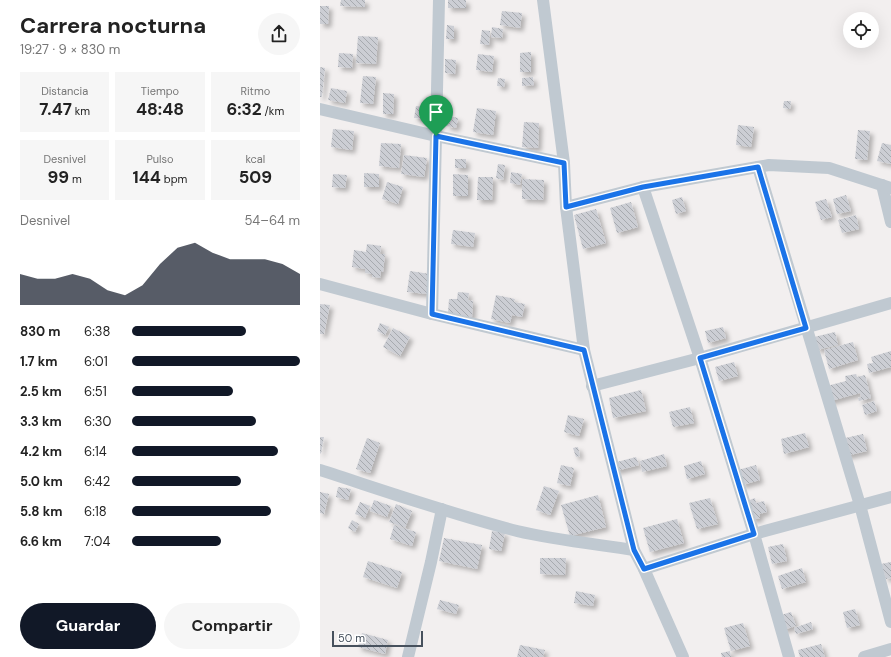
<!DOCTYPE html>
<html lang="es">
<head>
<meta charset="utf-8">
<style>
  :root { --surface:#fff; --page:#f6f6f6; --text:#222; --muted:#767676; --accent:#111827 }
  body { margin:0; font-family:"DM Sans",sans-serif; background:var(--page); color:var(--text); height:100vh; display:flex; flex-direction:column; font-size:15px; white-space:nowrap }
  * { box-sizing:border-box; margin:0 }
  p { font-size:13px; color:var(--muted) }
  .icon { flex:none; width:22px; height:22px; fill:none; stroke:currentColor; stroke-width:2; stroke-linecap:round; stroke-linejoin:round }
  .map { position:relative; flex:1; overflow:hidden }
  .sheet { display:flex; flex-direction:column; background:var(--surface); width:320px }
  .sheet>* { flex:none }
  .tools { position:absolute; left:523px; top:12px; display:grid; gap:8px }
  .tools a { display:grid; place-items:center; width:36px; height:36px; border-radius:50%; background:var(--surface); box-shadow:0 4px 16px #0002; font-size:20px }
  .scale { position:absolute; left:12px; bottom:10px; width:91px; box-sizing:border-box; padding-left:4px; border:2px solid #47515d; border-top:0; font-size:11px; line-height:14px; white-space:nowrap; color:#47515d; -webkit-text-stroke:3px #fff; paint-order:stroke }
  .pin { position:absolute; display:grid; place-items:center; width:34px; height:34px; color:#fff; margin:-41px -17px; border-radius:50% 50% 50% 0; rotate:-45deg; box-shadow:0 0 4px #0007 }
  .pin .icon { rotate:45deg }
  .round { display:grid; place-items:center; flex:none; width:42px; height:42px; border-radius:21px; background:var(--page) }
  .summary { display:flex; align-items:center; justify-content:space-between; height:68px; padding:0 20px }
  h1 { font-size:22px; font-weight:700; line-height:30px }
  .figures { display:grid; grid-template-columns:repeat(3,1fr); gap:6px; height:68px; padding:4px 20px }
  .figures div { display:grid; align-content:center; border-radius:0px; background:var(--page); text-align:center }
  .figures b { font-size:17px; font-weight:700 }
  .figures small { font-size:11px; font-weight:400 }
  .figures p { font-size:11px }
  .chart { height:112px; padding:8px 20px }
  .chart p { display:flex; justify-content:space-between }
  .chart svg { width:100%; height:72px; margin-top:4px; fill:var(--accent); opacity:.7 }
  .button { display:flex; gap:8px; margin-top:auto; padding:8px 20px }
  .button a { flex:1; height:46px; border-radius:24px; background:var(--accent); color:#fff; font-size:16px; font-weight:700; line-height:46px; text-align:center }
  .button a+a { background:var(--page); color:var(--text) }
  ul { padding:0 20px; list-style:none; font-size:13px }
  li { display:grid; grid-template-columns:64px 48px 1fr; align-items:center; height:30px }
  li i { height:10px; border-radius:5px; background:var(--accent) }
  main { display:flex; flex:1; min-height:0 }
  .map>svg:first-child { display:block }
  .building { fill:url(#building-back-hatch); filter:url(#shadow) }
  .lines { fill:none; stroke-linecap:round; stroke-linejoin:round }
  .street { stroke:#c0c9d1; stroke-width:12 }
  .route-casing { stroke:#fff; stroke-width:8 }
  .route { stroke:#1a73e8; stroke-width:5 }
</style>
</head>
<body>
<main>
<section class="sheet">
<div class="summary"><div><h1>Carrera nocturna</h1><p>19:27 · 9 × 830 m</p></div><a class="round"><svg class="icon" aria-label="share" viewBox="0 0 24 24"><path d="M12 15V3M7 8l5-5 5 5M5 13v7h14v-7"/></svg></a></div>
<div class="figures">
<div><p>Distancia</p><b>7.47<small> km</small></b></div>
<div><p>Tiempo</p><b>48:48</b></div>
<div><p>Ritmo</p><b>6:32<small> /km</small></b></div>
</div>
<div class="figures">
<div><p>Desnivel</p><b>99<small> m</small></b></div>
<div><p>Pulso</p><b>144<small> bpm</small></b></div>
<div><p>kcal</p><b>509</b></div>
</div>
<div class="chart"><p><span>Desnivel</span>54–64 m</p>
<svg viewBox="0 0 160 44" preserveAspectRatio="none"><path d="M0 44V25L10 28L20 28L30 25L40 28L50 35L60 38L70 32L80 19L90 9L100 6L110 12L120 16L130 16L140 16L150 19L160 25V44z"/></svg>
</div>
<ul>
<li><b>830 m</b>6:38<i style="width:68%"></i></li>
<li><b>1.7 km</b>6:01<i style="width:100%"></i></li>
<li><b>2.5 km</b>6:51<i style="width:60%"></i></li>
<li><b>3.3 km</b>6:30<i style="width:74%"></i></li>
<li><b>4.2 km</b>6:14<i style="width:87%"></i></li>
<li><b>5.0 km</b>6:42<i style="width:65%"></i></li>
<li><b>5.8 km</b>6:18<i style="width:83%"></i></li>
<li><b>6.6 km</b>7:04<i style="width:53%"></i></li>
</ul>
<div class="button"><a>Guardar</a><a>Compartir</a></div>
</section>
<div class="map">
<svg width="571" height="657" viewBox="0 0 571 657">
  <defs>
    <pattern id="building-back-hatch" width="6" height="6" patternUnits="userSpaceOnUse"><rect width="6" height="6" fill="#ccced4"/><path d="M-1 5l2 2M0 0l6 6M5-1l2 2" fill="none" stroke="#a7aaaf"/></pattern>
    <filter id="shadow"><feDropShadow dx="3.5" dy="3.5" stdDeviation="2" flood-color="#0004"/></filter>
  </defs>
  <rect width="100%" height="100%" fill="#f2efef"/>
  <g class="building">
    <polygon points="21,0 45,0 45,7 20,6"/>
    <rect x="128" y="0" width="18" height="8"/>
    <polygon points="0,6 9,6 8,24 0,24"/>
    <polygon points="182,11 202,13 200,28 180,25"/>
    <polygon points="127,25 134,26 134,39 126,39"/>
    <polygon points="172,27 183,29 182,38 171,37"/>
    <polygon points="162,30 170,31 169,45 160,44"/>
    <polygon points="38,36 58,37 56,64 36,63"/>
    <polygon points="211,52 211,72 200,72 200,53"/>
    <polygon points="19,53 33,54 32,68 18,67"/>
    <polygon points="158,54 174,56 172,72 156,70"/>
    <polygon points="125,59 136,60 135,74 125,73"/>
    <polygon points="0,67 5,68 2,97 0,97"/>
    <polygon points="43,76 56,77 53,104 40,103"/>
    <polygon points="213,77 214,85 202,86 202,78"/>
    <polygon points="178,78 185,79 184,87 177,86"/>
    <polygon points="11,88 27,91 25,103 8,100"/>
    <polygon points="63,93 74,94 73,114 63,114"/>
    <polygon points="464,101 471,101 470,109 463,108"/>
    <polygon points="96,106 107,107 106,119 94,118"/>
    <polygon points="157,108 176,111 173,135 153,132"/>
    <polygon points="129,116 138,118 136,128 126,126"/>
    <polygon points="204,122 219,123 218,148 202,147"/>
    <polygon points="418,125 434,127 431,147 416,145"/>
    <polygon points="13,129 34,131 32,150 11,147"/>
    <polygon points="538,130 550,131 547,160 535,159"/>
    <polygon points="61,143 81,144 79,168 59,166"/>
    <polygon points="562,143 571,145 571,164 557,161"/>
    <polygon points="84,155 107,158 104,177 81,174"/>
    <rect x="135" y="159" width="11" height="9"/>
    <polygon points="178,164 185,165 183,180 176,178"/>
    <polygon points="191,172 202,174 200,185 190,183"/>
    <polygon points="44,173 59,174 59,187 44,187"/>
    <polygon points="13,174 27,175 25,188 12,187"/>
    <polygon points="133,174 148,175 148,196 133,196"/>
    <polygon points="158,177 173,177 172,200 157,200"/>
    <polygon points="202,179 224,180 223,200 202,199"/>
    <polygon points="67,182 83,187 78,204 62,199"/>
    <polygon points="526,195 531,211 517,214 513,199"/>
    <polygon points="362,197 366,211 356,214 352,200"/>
    <polygon points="506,199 512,217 501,220 495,202"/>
    <polygon points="311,202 318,227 297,233 290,208"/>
    <polygon points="276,209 286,243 263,249 254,215"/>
    <polygon points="536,215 539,229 522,233 518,220"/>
    <polygon points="133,230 155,233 153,247 131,244"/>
    <polygon points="47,244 61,246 60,254 65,254 63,272 61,271 60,278 52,277 52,274 45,273 45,269 32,267 34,250 46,252"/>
    <polygon points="90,271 110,274 108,294 87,292"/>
    <polygon points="138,292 149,293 148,300 153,301 152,317 133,316 134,313 128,313 129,299 137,299"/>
    <polygon points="176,295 195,299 194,302 205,304 202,317 192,315 190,323 171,319"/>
    <polygon points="0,304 10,305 4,334 0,334"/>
    <polygon points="60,323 69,327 65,335 57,331"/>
    <polygon points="403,327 406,338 388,343 385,331"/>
    <polygon points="73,328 90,337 80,356 63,347"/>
    <polygon points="515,332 518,345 497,350 494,337"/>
    <polygon points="533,342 538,360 509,369 504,350"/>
    <polygon points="571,351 571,367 549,373 547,364 553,363 551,357"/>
    <polygon points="414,362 418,376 399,381 395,367"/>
    <polygon points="536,374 537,377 545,375 551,398 539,401 538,398 541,397 540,393 507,402 503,387 526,381 525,376"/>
    <polygon points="321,390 326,411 293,418 289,398"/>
    <polygon points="554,401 557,411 545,415 542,405"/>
    <polygon points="370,407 374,423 353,427 349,412"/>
    <polygon points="248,415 264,419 259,436 244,432"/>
    <polygon points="485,433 489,447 464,454 461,439"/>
    <polygon points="543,434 547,451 526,456 521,439"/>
    <polygon points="0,437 4,437 1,454 0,453"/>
    <polygon points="47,438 60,443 50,473 36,469"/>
    <polygon points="258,447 260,456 256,457 253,448"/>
    <polygon points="344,454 347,466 322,472 320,461"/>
    <polygon points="316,457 319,465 296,471 293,463"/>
    <polygon points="381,461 385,474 367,479 364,466"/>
    <polygon points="241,465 254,468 250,486 237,483"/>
    <polygon points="436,465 440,480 422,485 418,470"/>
    <polygon points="224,486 239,491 230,515 216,510"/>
    <polygon points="18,487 31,489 28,500 16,497"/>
    <polygon points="0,492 9,494 4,514 0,513"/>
    <polygon points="278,495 286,527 250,536 241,505"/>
    <polygon points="390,498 398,524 377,529 369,503"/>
    <polygon points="435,498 436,503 444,501 447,512 439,514 440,518 432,520 427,501"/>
    <polygon points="54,500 71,506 67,517 50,511"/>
    <polygon points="40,502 50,506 45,518 35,514"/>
    <polygon points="76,504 92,511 85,528 69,522"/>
    <polygon points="357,519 364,543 330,552 323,528"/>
    <polygon points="32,520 39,524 35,532 28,528"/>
    <polygon points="74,525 96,532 92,546 70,539"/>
    <polygon points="172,531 185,533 181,551 169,549"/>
    <polygon points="124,538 162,545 157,569 119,561"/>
    <polygon points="463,544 467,561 452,564 448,547"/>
    <polygon points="220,558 246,558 245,575 220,574"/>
    <polygon points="48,561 82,572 77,588 43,577"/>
    <polygon points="571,562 571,578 566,579 561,564"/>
    <polygon points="482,568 486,582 462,589 458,576"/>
    <polygon points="256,591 275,595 273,606 254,603"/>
    <polygon points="120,600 139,605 136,614 117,609"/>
    <polygon points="535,609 540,625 527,628 523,612"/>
    <polygon points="471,612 476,626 463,630 458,616"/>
    <polygon points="491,622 493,629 476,634 474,628"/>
    <polygon points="423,623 430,646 411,651 404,628"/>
    <polygon points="42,633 68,640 65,654 38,647"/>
    <polygon points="501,644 505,657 480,657 478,650"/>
    <polygon points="200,645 225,650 223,657 197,657"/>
    <polygon points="410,651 411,657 402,657 401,653"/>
  </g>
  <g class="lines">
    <g class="street">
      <polyline points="223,0 244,163 246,207 264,350 314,550 324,569 363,657"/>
      <polyline points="0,109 116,136 244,163"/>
      <polyline points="438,167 540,505 571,622"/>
      <polyline points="562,185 571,222"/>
      <polyline points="323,187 380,358 434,534 469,657"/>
      <polyline points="246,207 323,187 449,165 509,168 571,188"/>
      <polyline points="0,284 112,314 264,350"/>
      <polyline points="112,314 119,0"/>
      <polyline points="272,386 380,358 571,303"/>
      <path d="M0 470C65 491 131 514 197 531 235 540 275 544 314 550"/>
      <polyline points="324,569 434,534 571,497"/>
      <polyline points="88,657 111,562 122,509"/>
      <polyline points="544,657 571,649"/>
    </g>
  </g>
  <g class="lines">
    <g class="route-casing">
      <polygon id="route" points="116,136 244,163 246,207 323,187 438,167 486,328 380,358 434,534 324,569 314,550 264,350 112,314"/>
    </g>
    <use href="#route" class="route"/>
  </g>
</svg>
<div class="tools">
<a><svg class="icon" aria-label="locate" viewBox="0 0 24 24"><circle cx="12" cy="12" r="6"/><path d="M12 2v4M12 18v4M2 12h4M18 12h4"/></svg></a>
</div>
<div class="scale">50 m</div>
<div class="pin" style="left:116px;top:136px;background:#1e9e55"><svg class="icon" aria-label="arrive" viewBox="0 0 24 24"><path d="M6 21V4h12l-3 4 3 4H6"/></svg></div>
</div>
</main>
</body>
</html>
